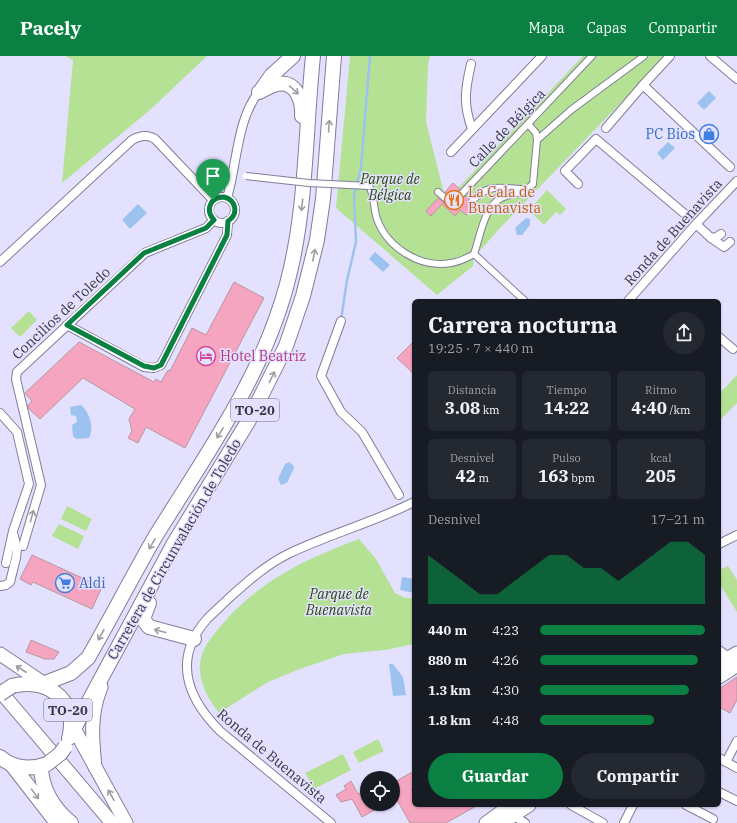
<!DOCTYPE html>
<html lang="es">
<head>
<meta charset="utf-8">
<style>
  :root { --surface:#171b24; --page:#242831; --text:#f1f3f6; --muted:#9ea1a6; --accent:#0b8043 }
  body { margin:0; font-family:"IBM Plex Serif",serif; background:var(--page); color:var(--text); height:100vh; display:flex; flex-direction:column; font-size:15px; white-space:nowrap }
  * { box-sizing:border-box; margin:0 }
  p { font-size:13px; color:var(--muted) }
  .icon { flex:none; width:22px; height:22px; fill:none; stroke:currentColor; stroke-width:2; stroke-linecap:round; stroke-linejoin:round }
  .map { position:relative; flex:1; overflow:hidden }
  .side { position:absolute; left:412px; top:243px; width:309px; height:508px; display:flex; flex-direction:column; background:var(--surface); border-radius:6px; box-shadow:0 1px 3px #0004 }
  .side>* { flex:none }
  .tools { position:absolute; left:360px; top:715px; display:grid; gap:8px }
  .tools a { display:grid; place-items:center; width:40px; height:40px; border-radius:50%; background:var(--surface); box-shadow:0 1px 3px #0004; font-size:20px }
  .pin { position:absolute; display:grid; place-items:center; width:34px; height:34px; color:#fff; margin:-41px -17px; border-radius:50% 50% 50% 0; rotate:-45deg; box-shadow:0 0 4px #0007 }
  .pin .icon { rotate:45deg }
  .round { display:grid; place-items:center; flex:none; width:42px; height:42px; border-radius:21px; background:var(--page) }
  .summary { display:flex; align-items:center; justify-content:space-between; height:68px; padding:0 16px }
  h1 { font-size:22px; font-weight:700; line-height:30px }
  .metrics { display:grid; grid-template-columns:repeat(3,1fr); gap:6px; height:68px; padding:4px 16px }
  .metrics div { display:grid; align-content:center; border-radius:6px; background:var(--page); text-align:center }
  .metrics b { font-size:17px; font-weight:700 }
  .metrics small { font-size:11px; font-weight:400 }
  .metrics p { font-size:11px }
  .chart { height:112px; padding:8px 16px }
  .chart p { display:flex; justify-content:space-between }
  .chart svg { width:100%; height:72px; margin-top:4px; fill:var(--accent); opacity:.7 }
  .cta { display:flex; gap:8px; margin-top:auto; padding:8px 16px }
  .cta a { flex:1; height:46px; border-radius:24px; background:var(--accent); color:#fff; font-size:16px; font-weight:700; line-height:46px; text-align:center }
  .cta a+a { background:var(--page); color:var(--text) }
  ul { padding:0 16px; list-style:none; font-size:13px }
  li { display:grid; grid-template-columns:64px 48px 1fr; align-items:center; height:30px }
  li i { height:10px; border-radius:5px; background:var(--accent) }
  header { display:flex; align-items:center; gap:24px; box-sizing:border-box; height:56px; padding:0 20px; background:var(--accent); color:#fff }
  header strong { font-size:19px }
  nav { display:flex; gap:22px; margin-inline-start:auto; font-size:14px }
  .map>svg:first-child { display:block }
  .green { fill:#b5e195 }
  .water { fill:#9cc3f0 }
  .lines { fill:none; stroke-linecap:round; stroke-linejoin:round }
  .stream { stroke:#9cc3f0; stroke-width:2.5 }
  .building { fill:#f6a5c0; stroke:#b797a0 }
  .pedestrian-casing { stroke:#817d98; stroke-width:8 }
  .minor-casing { stroke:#817d98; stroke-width:10 }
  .primary-casing { stroke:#817d98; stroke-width:15 }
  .trunk-casing { stroke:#817d98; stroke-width:16 }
  .pedestrian { stroke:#fff; stroke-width:6 }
  .minor { stroke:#fff; stroke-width:8 }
  .primary { stroke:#fff; stroke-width:13 }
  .trunk { stroke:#fff; stroke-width:14 }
  .pedestrian-bridge-casing { stroke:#817d98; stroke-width:8; stroke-linecap:butt }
  .trunk-bridge-casing { stroke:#817d98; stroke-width:16; stroke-linecap:butt }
  .pedestrian-bridge { stroke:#fff; stroke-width:6 }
  .trunk-bridge { stroke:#fff; stroke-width:14 }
  .oneway { stroke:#9c9ca2 }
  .route-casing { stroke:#fff; stroke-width:8 }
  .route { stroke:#0b8043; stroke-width:5 }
  .labels { text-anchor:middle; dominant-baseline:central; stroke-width:3; stroke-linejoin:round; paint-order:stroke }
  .shield { fill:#e4e1ff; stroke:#6d6b7c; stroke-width:1 }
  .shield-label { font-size:13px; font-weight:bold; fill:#3a3844 }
  .street-label { font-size:14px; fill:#3a3844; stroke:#e4e1ff }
  .shop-label { font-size:14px; fill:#366cbe; stroke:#e4e1ff; text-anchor:end }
  .park-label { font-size:14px; font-style:italic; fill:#2b490b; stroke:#e4e1ff }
  .food-label { font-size:14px; fill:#c56008; stroke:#e4e1ff; text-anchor:start }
  .hotel-label { font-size:14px; fill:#b23c85; stroke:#e4e1ff; text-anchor:start }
</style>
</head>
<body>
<header>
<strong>Pacely</strong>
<nav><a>Mapa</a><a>Capas</a><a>Compartir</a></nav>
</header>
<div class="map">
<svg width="737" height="767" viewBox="0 0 737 767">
  <rect width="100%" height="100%" fill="#e4e1ff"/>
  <g class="green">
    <polygon points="65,0 207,0 151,53 62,127 73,4"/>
    <polygon points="350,0 430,0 428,9 426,66 446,145 583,0 666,0 502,170 474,201 473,210 437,239 336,152"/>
    <polygon points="547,134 566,153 560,159 556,156 544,169 529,154"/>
    <polygon points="29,255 37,264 20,281 11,272"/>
    <polygon points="737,319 737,347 719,365 719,338"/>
    <polygon points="67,450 92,463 86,475 61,463"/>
    <polygon points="59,468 84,480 78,493 52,480"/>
    <path d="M359 483 376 503 395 537 405 542H414V588L385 594 344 598 300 613 268 626 219 657C209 644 200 629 200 613 199 599 207 587 215 577 253 528 302 504 359 483Z"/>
    <polygon points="728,510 737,524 737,556 719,527 719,514"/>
    <polygon points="378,683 384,695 359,707 353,696"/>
    <polygon points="343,698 351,714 314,733 305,717"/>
  </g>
  <g class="water">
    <polygon points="709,35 716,42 704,54 697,47"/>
    <polygon points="668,86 675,92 663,104 657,97"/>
    <polygon points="138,148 147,157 130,173 122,164"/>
    <polygon points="526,162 530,163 530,169 522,179 517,179 515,172"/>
    <polygon points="375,196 390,209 383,216 369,203"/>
    <path d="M81 349C89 356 95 371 89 382L76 383 73 380 72 369 77 366 76 360 71 359 70 351Z"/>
    <polygon points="289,406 294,410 294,412 287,427 281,429 278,423 285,408"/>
    <polygon points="402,521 414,523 414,537 400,534"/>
    <polygon points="389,608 393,608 403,621 406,639 393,640"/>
  </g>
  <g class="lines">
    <polyline class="stream" points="341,264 347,224 356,186 354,139 361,112 370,0"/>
  </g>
  <g class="building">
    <polygon points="453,127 460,133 452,142 445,136"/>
    <polygon points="466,140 469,142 469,148 476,149 466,159 460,154 455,160 442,148 431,160 426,155 438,142 449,151 453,152"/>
    <polygon points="234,226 264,242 185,392 146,371 138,387 128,382 132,375 129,363 135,353 83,322 40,363 28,352 28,349 32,345 25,337 79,286 154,326 156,323 161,326 168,314 170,315 192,272 206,279"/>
    <polygon points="414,285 414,318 397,302"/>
    <polygon points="32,499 102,531 92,553 33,526 31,529 20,523"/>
    <polygon points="31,584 59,596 54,603 45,603 26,596"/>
    <polygon points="737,621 737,644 730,657 719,651 719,633"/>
    <polygon points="414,715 414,731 411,733 414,738 414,749 478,749 446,767 410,767 396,742 393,743 393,727"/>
    <polygon points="351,725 358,738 367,734 367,748 385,748 362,761 352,743 341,746 336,739 346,733 344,730"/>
  </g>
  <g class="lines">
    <g class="pedestrian-casing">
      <g id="pedestrian">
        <polyline points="537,84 571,54 644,0"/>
        <path d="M369 130C375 141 373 151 377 163 387 191 420 213 451 207 459 206 467 202 474 198 480 181 484 151 501 142 512 137 525 137 533 128L537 84 536 77 528 68"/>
        <polyline points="438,136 452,148 592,0"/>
        <path d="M472 145C490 126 501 133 523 133"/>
        <polyline points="474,198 525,245"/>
      </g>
    </g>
    <g class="minor-casing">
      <g id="minor">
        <polyline points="710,0 737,23"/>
        <path d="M471 8C465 34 463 48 472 73"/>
        <polyline points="643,29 670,0"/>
        <polyline points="606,72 643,29 730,111"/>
        <polyline points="451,96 542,0"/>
        <polyline points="578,128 565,115 596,83 686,159"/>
        <circle cx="222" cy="154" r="13"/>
        <path d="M227 142C237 109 237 62 259 36"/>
        <polyline points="696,168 711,182 717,181 721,178"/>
        <polyline points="711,182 724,191 730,186"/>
        <path d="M0 206 132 84C139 80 147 78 155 83L213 144"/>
        <polyline points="628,245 696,168 737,125"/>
        <polyline points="341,265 321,320 341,356 362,376 399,439"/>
        <polyline points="67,269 144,311 154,312 161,309 227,179 228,165"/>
        <polyline points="719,281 733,293"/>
        <polyline points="0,357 17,376 29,428 13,475 6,507"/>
        <polyline points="719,488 737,479"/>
        <polyline points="23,490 41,429 16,323 17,316 145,197 206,172 214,164"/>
        <polyline points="0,530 6,529 10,526 16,502 17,493 14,480"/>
        <polyline points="719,594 731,603"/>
        <polyline points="719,702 737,712"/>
        <polyline points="726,706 737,685"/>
        <polyline points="719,736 737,745"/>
        <polyline points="571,749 603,767"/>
        <polyline points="686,749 713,763"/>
        <polyline points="513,759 525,767"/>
        <path d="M331 767 220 675C187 642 172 603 207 563 214 556 222 549 229 542 248 525 267 508 290 497 330 478 374 466 414 446"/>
        <polyline points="624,767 633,749"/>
      </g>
    </g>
    <g class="primary-casing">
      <g id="primary">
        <polyline points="0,598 43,627"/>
        <polyline points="719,608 737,597"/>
        <polyline points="719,621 736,610"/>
        <polyline points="0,635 112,767"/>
        <polyline points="71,667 126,767"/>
        <path d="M95 711C92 682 90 658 101 631"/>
        <polyline points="486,767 511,749"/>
        <polyline points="502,767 529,749"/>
      </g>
    </g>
    <g class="trunk-casing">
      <g id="trunk">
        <polyline points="262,33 271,20 293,0"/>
        <path d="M259 36C265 33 271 29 277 28 296 24 303 45 302 60"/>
        <polyline points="149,547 143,563 149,571 194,583"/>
        <path d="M40 629 71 617 88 602C111 562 132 521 155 481 205 400 262 322 287 228 307 153 305 77 313 0"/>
        <path d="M12 630C44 621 77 642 70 678"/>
        <polyline points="69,682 173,489 249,364 286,290 303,240 317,184 323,143 334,0"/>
        <path d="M0 701C14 713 30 714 47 708"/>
        <polyline points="12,709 57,767"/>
        <path d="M41 710C41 733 54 753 71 767"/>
      </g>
    </g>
    <use href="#pedestrian" class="pedestrian"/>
    <use href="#minor" class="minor"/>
    <use href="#primary" class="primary"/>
    <use href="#trunk" class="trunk"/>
    <g class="pedestrian-bridge-casing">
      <polyline id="pedestrian-bridge" points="246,120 309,127 369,130"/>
    </g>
    <g class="trunk-bridge-casing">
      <g id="trunk-bridge">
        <polyline points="0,638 12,630"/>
        <polyline points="47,708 60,698 65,691"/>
      </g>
    </g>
    <use href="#pedestrian-bridge" class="pedestrian-bridge"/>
    <use href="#trunk-bridge" class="trunk-bridge"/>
  </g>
  <defs><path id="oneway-shaft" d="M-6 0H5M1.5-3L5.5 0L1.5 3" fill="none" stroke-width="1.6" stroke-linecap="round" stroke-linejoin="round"/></defs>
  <g class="oneway">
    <use href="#oneway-shaft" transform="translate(294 34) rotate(42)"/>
    <use href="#oneway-shaft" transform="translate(329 70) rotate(-86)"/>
    <use href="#oneway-shaft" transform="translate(302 149) rotate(97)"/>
    <use href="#oneway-shaft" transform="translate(314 199) rotate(-78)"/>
    <use href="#oneway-shaft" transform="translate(272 321) rotate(-64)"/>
    <use href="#oneway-shaft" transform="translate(220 377) rotate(122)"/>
    <use href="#oneway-shaft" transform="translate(32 460) rotate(-74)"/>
    <use href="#oneway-shaft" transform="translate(152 488) rotate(120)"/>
    <use href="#oneway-shaft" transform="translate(160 575) rotate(-166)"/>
    <use href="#oneway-shaft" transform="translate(101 579) rotate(119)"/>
    <use href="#oneway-shaft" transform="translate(21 613) rotate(-147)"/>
    <use href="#oneway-shaft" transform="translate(35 738) rotate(54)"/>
    <use href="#oneway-shaft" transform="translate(111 739) rotate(-119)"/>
  </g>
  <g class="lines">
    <g class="route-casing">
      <path id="route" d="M224 141C236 144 239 158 228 165L227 179 161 309 154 312 144 310 67 269 144 197 206 172 214 164C205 154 210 141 224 141Z"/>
    </g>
    <use href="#route" class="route"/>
  </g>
  <defs>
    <g id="shop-ring" transform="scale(1)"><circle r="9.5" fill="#e4e1ff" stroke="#3f7fe0" stroke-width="1.5"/><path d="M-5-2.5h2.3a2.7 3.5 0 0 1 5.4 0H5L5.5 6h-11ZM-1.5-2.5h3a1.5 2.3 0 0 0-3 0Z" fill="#3f7fe0"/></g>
    <g id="restaurant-ring" transform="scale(1)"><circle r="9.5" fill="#e4e1ff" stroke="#e8710a" stroke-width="1.5"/><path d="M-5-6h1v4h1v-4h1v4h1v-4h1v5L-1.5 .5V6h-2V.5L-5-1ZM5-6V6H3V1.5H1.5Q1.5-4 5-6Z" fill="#e8710a"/></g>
    <g id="hotel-ring" transform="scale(1)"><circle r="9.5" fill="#e4e1ff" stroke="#d1479c" stroke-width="1.5"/><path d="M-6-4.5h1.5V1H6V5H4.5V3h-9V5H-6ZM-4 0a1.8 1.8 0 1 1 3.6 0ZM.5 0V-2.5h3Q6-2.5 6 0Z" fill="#d1479c"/></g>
    <g id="supermarket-ring" transform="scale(1)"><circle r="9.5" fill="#e4e1ff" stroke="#3f7fe0" stroke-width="1.5"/><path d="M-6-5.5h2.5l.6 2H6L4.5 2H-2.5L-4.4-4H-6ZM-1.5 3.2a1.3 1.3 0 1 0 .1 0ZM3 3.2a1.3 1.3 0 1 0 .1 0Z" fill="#3f7fe0"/></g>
  </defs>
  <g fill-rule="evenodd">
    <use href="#shop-ring" x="709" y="78"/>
    <use href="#restaurant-ring" x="454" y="144"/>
    <use href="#hotel-ring" x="206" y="300"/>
    <use href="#supermarket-ring" x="65" y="527"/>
  </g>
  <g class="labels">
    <g class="shield">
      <rect x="231" y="343" width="48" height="22" rx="3"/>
      <rect x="44" y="643" width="48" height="22" rx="3"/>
    </g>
    <g class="shield-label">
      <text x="255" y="354">TO-20</text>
      <text x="68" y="654">TO-20</text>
    </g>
    <g class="street-label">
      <text transform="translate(507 72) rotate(-46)">Calle de Bélgica</text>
      <text transform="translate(673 176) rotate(-48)">Ronda de Buenavista</text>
      <text transform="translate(61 257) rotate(-43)">Concilios de Toledo</text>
      <text transform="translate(174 493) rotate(-60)">Carretera de Circunvalación de Toledo</text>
      <text transform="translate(272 700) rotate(40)">Ronda de Buenavista</text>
    </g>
    <g class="shop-label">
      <text x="695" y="78">PC Bios</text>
      <text x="79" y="527" text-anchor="start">Aldi</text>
    </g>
    <g class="park-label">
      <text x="390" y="123">Parque de<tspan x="390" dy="16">Bélgica</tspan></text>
      <text x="339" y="538">Parque de<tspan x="339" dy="16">Buenavista</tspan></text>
    </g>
    <g class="food-label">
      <text x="468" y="136">La Cala de<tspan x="468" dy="16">Buenavista</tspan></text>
    </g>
    <g class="hotel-label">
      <text x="220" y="300">Hotel Beatriz</text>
    </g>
  </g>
</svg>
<div class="tools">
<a><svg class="icon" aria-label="locate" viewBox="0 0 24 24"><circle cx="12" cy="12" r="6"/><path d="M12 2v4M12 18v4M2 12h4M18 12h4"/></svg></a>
</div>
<div class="pin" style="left:213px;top:144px;background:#1e9e55"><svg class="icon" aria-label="arrive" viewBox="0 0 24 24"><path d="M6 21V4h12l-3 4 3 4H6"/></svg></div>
<section class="side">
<div class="summary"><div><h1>Carrera nocturna</h1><p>19:25 · 7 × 440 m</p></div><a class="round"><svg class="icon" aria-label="share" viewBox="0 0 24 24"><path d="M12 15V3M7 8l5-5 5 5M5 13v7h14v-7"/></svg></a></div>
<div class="metrics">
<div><p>Distancia</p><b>3.08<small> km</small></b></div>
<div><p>Tiempo</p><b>14:22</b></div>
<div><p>Ritmo</p><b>4:40<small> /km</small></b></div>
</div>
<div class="metrics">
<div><p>Desnivel</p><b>42<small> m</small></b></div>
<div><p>Pulso</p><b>163<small> bpm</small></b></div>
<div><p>kcal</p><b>205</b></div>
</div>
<div class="chart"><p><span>Desnivel</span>17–21 m</p>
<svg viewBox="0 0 160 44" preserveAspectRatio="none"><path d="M0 44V14L10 22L20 30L30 38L40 38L50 30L60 22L70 14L80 14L90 22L100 22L110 30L120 22L130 14L140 6L150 6L160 14V44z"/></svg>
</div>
<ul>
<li><b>440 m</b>4:23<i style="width:100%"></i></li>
<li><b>880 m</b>4:26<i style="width:96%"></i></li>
<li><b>1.3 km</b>4:30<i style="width:90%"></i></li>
<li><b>1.8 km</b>4:48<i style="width:69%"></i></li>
</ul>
<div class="cta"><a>Guardar</a><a>Compartir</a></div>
</section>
</div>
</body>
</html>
